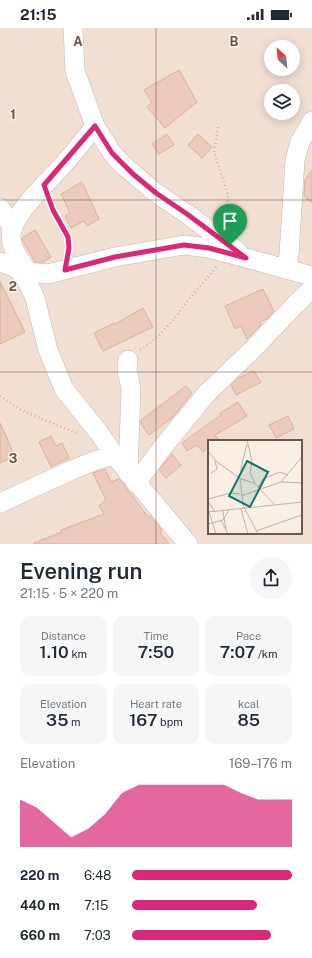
<!DOCTYPE html>
<html lang="en">
<head>
<meta charset="utf-8">
<style>
  :root { --surface:#fff; --page:#f6f6f7; --text:#1f2937; --muted:#747a83; --accent:#db2777 }
  body { margin:0; font-family:"Public Sans",sans-serif; background:var(--page); color:var(--text); height:100vh; display:flex; flex-direction:column; font-size:15px; white-space:nowrap }
  * { box-sizing:border-box; margin:0 }
  p { font-size:13px; color:var(--muted) }
  .icon { flex:none; width:22px; height:22px; fill:none; stroke:currentColor; stroke-width:2; stroke-linecap:round; stroke-linejoin:round }
  .map { position:relative; height:516px; overflow:hidden }
  .panel { display:flex; flex-direction:column; background:var(--surface); flex:1 }
  .panel>* { flex:none }
  .needle { width:26px; rotate:333deg }
  .tools { position:absolute; left:264px; top:12px; display:grid; gap:8px }
  .tools a { display:grid; place-items:center; width:36px; height:36px; border-radius:50%; background:var(--surface); box-shadow:0 2px 10px #0003; font-size:20px }
  .pin { position:absolute; display:grid; place-items:center; width:34px; height:34px; color:#fff; margin:-41px -17px; border-radius:50% 50% 50% 0; rotate:-45deg; box-shadow:0 0 4px #0007 }
  .pin .icon { rotate:45deg }
  .round { display:grid; place-items:center; flex:none; width:42px; height:42px; border-radius:21px; background:var(--page) }
  .head { display:flex; align-items:center; justify-content:space-between; height:68px; padding:0 20px }
  h1 { font-size:22px; font-weight:600; line-height:30px }
  .figures { display:grid; grid-template-columns:repeat(3,1fr); gap:6px; height:68px; padding:4px 20px }
  .figures div { display:grid; align-content:center; border-radius:10px; background:var(--page); text-align:center }
  .figures b { font-size:17px; font-weight:600 }
  .figures small { font-size:11px; font-weight:400 }
  .figures p { font-size:11px }
  .chart { height:112px; padding:8px 20px }
  .chart p { display:flex; justify-content:space-between }
  .chart svg { width:100%; height:72px; margin-top:4px; fill:var(--accent); opacity:.7 }
  ul { padding:0 20px; list-style:none; font-size:13px }
  li { display:grid; grid-template-columns:64px 48px 1fr; align-items:center; height:30px }
  li i { height:10px; border-radius:5px; background:var(--accent) }
  .status { display:flex; justify-content:space-between; align-items:center; height:28px; padding:0 20px; background:var(--surface); direction:ltr }
  .status svg { height:11px; fill:currentColor }
  .map>svg:first-child { display:block }
  .residential { fill:#f1e0d2; fill-rule:evenodd }
  .building { fill:#eccbbd; stroke:#ddb09f }
  .lines { fill:none; stroke-linecap:round; stroke-linejoin:round }
  .minor-casing { stroke:#c9b6ab; stroke-width:20 }
  .path { stroke:#d1afa1; stroke-width:2.5; stroke-dasharray:1 3; stroke-linecap:butt }
  .minor { stroke:#fff; stroke-width:19 }
  .route-casing { stroke:#fff; stroke-width:8 }
  .route { stroke:#db2777; stroke-width:5 }
  .grid { fill:none; stroke:#6f554c; stroke-width:1; stroke-opacity:0.55 }
  .inset-road { fill:none; stroke:#c2b1a7; stroke-width:1 }
  .view { fill:#0f766e; fill-opacity:0.15; stroke:#0f766e; stroke-width:2 }
  .inset-edge { fill:none; stroke:#6f554c; stroke-width:2 }
  .grid-label { font-size:13px; text-anchor:middle; font-weight:bold; fill:#6f554c; stroke:#fdf3e9; stroke-width:3; stroke-linejoin:round; paint-order:stroke }
</style>
</head>
<body>
<div class="status"><b>21:15</b><svg viewBox="0 0 49 12"><path d="M0 12V9h3v3zM5 12V6h3v6zM10 12V3h3v9zM15 12V0h3v12zM26 1h20v11H26zM47 4h2v5h-2z"/></svg></div>
<div class="map">
<svg width="312" height="516" viewBox="0 0 312 516">
  <rect width="100%" height="100%" fill="#faefe3"/>
  <path class="residential" d="M0 0H312V516H0ZM271 19H293V41H271ZM271 63H293V85H271ZM209 413H301V505H209Z"/>
  <g class="building">
    <polygon points="179,42 197,74 165,100 147,79 152,74 144,62"/>
    <polygon points="167,106 174,117 159,126 152,116"/>
    <polygon points="198,106 212,119 202,130 188,117"/>
    <polygon points="312,142 312,175 304,168 305,152"/>
    <polygon points="82,154 99,191 87,198 84,193 71,200 65,188 70,185 61,166"/>
    <polygon points="35,202 51,229 43,234 35,234 22,211 22,210"/>
    <polygon points="0,253 25,304 0,316"/>
    <polygon points="263,261 274,283 267,291 260,294 261,297 247,311 241,298 235,301 225,278"/>
    <polygon points="143,280 153,299 103,323 94,305 114,295 115,296"/>
    <polygon points="254,343 261,354 236,367 231,357 238,350"/>
    <polygon points="186,358 192,365 172,390 149,407 141,396 141,392"/>
    <polygon points="238,374 247,388 215,407 219,412 209,413 209,419 203,424 197,417 187,423 182,415 221,387 220,385"/>
    <polygon points="288,388 294,401 276,410 269,397"/>
    <polygon points="0,395 15,428 0,435"/>
    <polygon points="51,408 56,418 62,415 69,430 51,439 39,414"/>
    <polygon points="172,426 181,437 166,450 159,442"/>
    <polygon points="105,441 111,454 119,451 122,454 148,489 150,488 162,502 160,504 169,516 34,516 34,515 62,504 61,502 104,486 99,478 106,472 93,445"/>
  </g>
  <g class="lines">
    <g class="minor-casing">
      <g id="minor">
        <polyline points="73,0 75,43 95,98 112,125 123,137 156,165 187,186 237,223"/>
        <polyline points="0,180 13,200"/>
        <polyline points="0,234 28,244 48,246 115,229 184,217 209,220 312,248"/>
        <polyline points="17,241 26,251 35,270 48,322 64,361 100,406 114,427 188,516"/>
        <polyline points="286,241 289,227 295,132 300,114 312,93"/>
        <path d="M28 244C21 233 11 221 11 208 12 186 47 155 61 139 73 126 84 112 95 98"/>
        <polyline points="128,332 127,342 131,361 128,445"/>
        <polyline points="136,455 162,420 207,365 254,320 295,277 312,261"/>
        <polyline points="0,475 72,442 94,433 114,427"/>
      </g>
    </g>
    <g class="path">
      <polyline points="218,99 214,124 228,167 226,193"/>
      <path d="M50 175C57 191 71 206 69 223"/>
      <path d="M140 322C161 309 175 290 190 270 198 260 208 250 216 239"/>
      <polyline points="0,368 21,382 76,405"/>
    </g>
    <use href="#minor" class="minor"/>
  </g>
  <g class="lines">
    <g class="route-casing">
      <polygon id="route" points="95,98 112,125 133,146 156,165 187,186 246,230 209,220 184,217 115,229 65,242 69,220 68,209 53,182 44,157"/>
    </g>
    <use href="#route" class="route"/>
  </g>
  <path class="grid" d="M156 0V516M0 172H312M0 344H312"/>
  <g transform="translate(208 412)">
    <rect width="94" height="94" fill="#faefe3"/>
    <path class="inset-road" d="M39 0 44 21 42 33 47 43M0 11 9 22 33 39 46 43 66 64M3 33 9 29 7 21M33 35V28L39 4M32 38 35 65 50 94M74 42 94 43M50 47 55 39 62 36 72 32 80 35M33 56 73 42 94 17M0 59 23 53 32 54M0 61 7 72M33 69 40 94M15 71 18 90M0 72 94 62M1 72 8 94M13 80 20 94M0 84 15 80 21 70M48 91 94 75"/>
    <path class="view" d="M39 21 60 32 42 67 21 56Z"/>
    <rect width="94" height="94" class="inset-edge"/>
  </g>
  <g class="grid-label">
    <text x="78" y="18">A</text>
    <text x="234" y="18">B</text>
    <text x="13" y="91">1</text>
    <text x="13" y="263">2</text>
    <text x="13" y="435">3</text>
  </g>
</svg>
<div class="tools">
<a><svg class="needle" viewBox="-14 -14 28 28"><path d="M0-13l5 13h-10z" fill="#e53935"/><path d="M0 13l5-13h-10z" fill="#747a83"/></svg></a>
<a><svg class="icon" aria-label="layers" viewBox="0 0 24 24"><path d="M12 4l9 5-9 5-9-5zM3 14l9 5 9-5"/></svg></a>
</div>
<div class="pin" style="left:230px;top:217px;background:#1e9e55"><svg class="icon" aria-label="arrive" viewBox="0 0 24 24"><path d="M6 21V4h12l-3 4 3 4H6"/></svg></div>
</div>
<section class="panel">
<div class="head"><div><h1>Evening run</h1><p>21:15 · 5 × 220 m</p></div><a class="round"><svg class="icon" aria-label="share" viewBox="0 0 24 24"><path d="M12 15V3M7 8l5-5 5 5M5 13v7h14v-7"/></svg></a></div>
<div class="figures">
<div><p>Distance</p><b>1.10<small> km</small></b></div>
<div><p>Time</p><b>7:50</b></div>
<div><p>Pace</p><b>7:07<small> /km</small></b></div>
</div>
<div class="figures">
<div><p>Elevation</p><b>35<small> m</small></b></div>
<div><p>Heart rate</p><b>167<small> bpm</small></b></div>
<div><p>kcal</p><b>85</b></div>
</div>
<div class="chart"><p><span>Elevation</span>169–176 m</p>
<svg viewBox="0 0 160 44" preserveAspectRatio="none"><path d="M0 44V15L10 20L20 29L30 38L40 33L50 24L60 11L70 6L80 6L90 6L100 6L110 6L120 6L130 11L140 15L150 15L160 15V44z"/></svg>
</div>
<ul>
<li><b>220 m</b>6:48<i style="width:100%"></i></li>
<li><b>440 m</b>7:15<i style="width:78%"></i></li>
<li><b>660 m</b>7:03<i style="width:87%"></i></li>
</ul>
</section>
</body>
</html>
